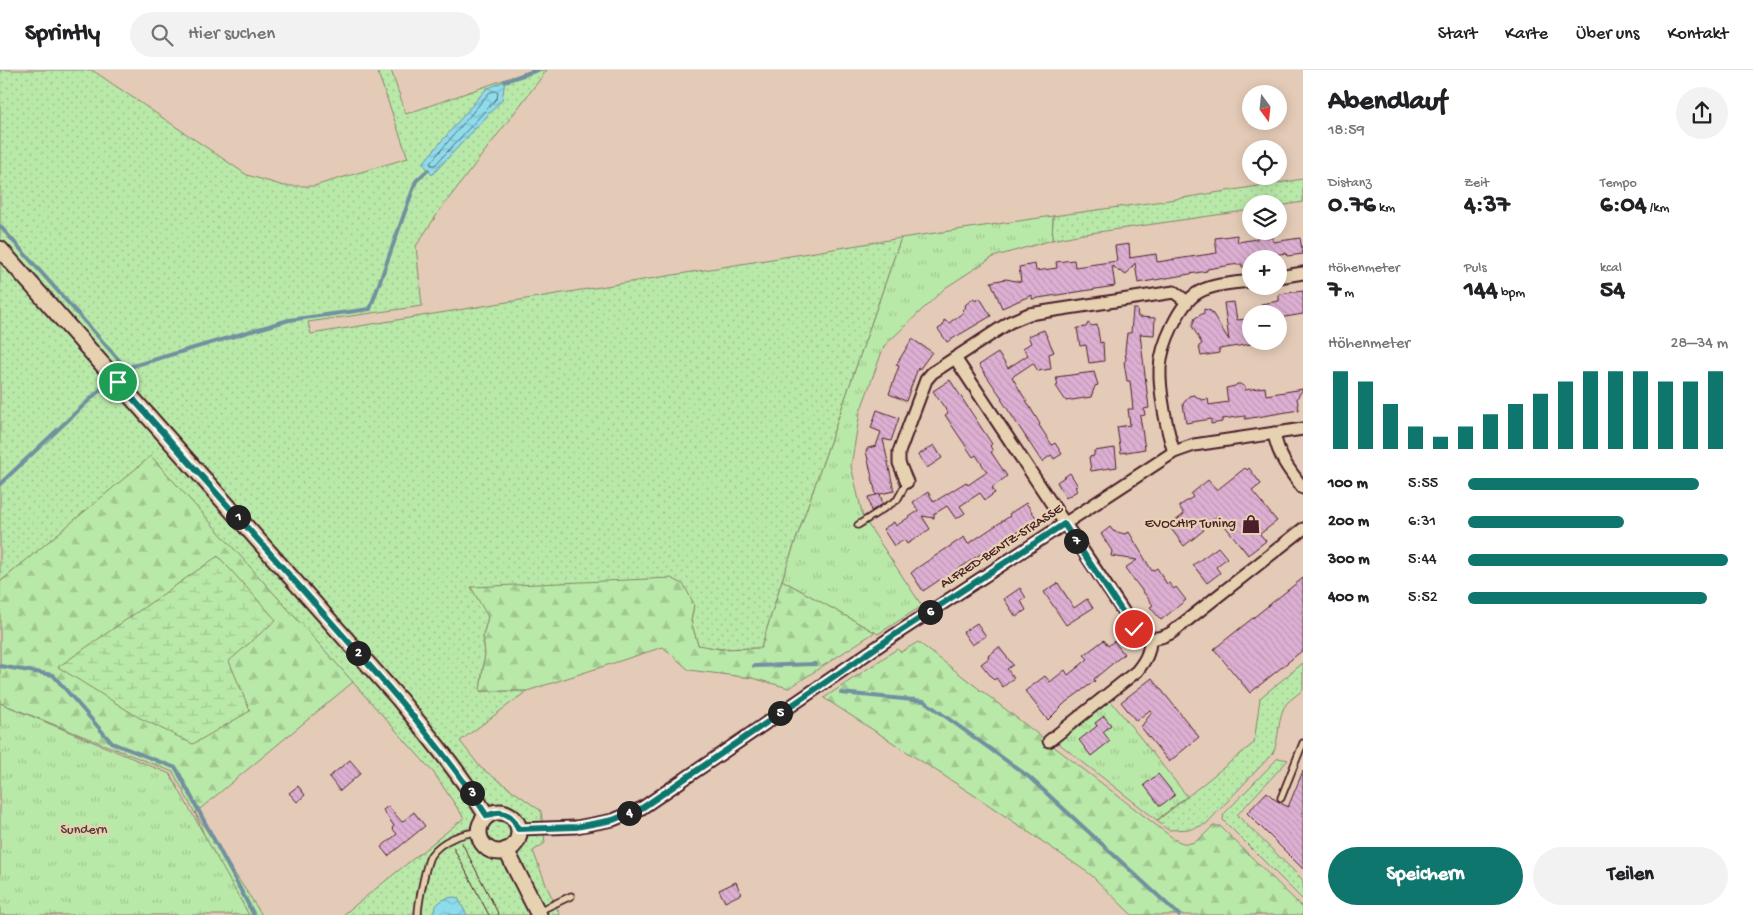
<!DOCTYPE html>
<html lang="de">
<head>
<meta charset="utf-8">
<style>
  :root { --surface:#fff; --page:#f2f2f2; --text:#202124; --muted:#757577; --line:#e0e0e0; --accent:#0f766e }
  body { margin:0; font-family:"Gochi Hand",sans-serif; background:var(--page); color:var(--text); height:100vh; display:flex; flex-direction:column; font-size:19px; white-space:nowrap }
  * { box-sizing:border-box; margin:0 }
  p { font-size:16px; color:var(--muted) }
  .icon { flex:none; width:28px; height:28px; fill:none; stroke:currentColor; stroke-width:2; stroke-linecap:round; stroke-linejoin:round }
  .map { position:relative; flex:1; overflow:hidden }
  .sheet { display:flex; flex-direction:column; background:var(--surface); width:450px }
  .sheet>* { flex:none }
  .needle { width:32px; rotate:165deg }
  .buttons { position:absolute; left:1242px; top:15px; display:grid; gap:10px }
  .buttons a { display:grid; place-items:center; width:45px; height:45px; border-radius:50%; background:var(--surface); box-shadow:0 2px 12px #0003; font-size:25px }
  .pin { position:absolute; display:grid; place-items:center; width:42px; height:42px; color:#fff; margin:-21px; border:2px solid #fff; border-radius:50%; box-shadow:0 1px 5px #0007 }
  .km { position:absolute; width:25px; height:25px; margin:-12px; border-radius:50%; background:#222; color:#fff; font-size:14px; line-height:25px; text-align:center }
  .round { display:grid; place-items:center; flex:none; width:52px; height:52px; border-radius:26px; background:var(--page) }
  .head { display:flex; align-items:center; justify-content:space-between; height:85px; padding:0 25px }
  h1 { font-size:28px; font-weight:700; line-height:38px }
  .stats { display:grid; grid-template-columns:repeat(3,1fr); gap:8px; height:85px; padding:5px 25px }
  .stats div { display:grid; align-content:center }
  .stats b { font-size:25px; font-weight:700 }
  .stats small { font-size:14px; font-weight:400 }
  .stats p { font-size:14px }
  .chart { height:140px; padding:10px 25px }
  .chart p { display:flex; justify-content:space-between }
  .chart svg { width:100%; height:90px; margin-top:5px; stroke:var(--accent); stroke-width:6 }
  .button { display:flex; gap:10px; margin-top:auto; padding:10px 25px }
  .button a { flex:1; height:58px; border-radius:30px; background:var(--accent); color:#fff; font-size:20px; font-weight:700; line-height:58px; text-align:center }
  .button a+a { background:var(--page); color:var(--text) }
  ul { padding:0 25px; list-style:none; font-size:16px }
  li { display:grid; grid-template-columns:80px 60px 1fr; align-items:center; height:38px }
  li i { height:12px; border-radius:6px; background:var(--accent) }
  header { display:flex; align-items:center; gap:30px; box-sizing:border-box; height:70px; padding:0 25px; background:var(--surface); border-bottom:1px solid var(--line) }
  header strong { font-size:24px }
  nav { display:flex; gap:28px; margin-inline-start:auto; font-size:18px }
  .search { width:350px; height:45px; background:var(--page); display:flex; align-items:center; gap:12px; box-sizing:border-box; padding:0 18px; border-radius:28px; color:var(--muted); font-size:19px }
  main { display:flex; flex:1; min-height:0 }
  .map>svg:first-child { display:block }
  .grass { fill:url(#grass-dots); stroke:#82846a }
  .forest { fill:url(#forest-firs); stroke:#82846a }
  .wetland { fill:url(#wetland-marsh); stroke:#82846a }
  .park { fill:url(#park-tufts); stroke:#82846a }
  .water { fill:url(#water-waves); stroke:#72909f }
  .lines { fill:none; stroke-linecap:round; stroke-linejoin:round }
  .shore { stroke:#656b78; stroke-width:1 }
  .stream { stroke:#72909f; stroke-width:4 }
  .building { fill:url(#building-back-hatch); stroke:#4a1f2b }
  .lane-casing { stroke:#4a1f2b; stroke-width:9 }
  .street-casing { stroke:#4a1f2b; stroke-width:15 }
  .secondary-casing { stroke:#4a1f2b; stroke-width:19 }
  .lane { stroke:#e6d2b0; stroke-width:5.5 }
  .street { stroke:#e6d2b0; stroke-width:11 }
  .secondary { stroke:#e6d2b0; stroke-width:15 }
  .tram { stroke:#4a1f2b; stroke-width:1 }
  .route-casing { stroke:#fff; stroke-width:10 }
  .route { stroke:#0f766e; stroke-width:6 }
  .labels { text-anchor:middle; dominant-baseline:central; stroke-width:4.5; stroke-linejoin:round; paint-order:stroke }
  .poi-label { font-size:14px; fill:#4a1f2b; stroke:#e6d2b0; text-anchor:end }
  .street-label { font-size:14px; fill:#4a1f2b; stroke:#e6d2b0 }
  .park-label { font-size:14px; fill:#5b3d3e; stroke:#e6d2b0 }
</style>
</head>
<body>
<header>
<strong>Sprintly</strong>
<div class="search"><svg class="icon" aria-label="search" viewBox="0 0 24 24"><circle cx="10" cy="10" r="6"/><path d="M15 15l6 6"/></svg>Hier suchen</div>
<nav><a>Start</a><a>Karte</a><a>Über uns</a><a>Kontakt</a></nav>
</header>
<main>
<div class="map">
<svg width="1303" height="845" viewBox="0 0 1303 845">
  <defs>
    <pattern id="grass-dots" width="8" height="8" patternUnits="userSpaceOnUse" patternTransform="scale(1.25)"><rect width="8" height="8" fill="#b9e9a8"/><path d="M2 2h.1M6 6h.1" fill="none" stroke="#a1c791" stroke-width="1.8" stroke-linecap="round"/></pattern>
    <pattern id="forest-firs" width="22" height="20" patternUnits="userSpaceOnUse" patternTransform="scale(1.25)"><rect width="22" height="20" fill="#b9e9a8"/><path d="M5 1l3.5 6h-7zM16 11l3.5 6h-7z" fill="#a1c791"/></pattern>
    <pattern id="wetland-marsh" width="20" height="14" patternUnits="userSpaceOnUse" patternTransform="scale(1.25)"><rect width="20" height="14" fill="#b9e9a8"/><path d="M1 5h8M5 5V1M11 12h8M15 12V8" fill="none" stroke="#a1c791"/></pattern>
    <pattern id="park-tufts" width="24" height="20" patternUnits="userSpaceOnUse" patternTransform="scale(1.25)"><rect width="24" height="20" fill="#b9e9a8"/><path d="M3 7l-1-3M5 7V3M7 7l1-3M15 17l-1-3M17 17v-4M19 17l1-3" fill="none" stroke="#a1c791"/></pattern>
    <pattern id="water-waves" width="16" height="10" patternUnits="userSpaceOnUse" patternTransform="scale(1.25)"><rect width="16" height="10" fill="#8ddcec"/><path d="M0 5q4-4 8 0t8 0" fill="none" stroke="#7bbccb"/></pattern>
    <pattern id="building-back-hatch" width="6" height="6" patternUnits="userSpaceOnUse" patternTransform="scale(1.25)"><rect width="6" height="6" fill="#ddb0d3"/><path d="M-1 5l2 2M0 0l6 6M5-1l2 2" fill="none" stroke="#bf97b5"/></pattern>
  </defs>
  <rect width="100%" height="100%" fill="#e4cbb7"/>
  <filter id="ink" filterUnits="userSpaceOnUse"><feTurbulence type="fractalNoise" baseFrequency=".02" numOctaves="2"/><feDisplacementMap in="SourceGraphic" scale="10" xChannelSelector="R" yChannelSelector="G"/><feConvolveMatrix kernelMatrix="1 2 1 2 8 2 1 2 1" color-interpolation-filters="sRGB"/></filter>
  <g filter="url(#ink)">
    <g class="grass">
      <polygon points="0,0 92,0 247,105 284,116 314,116 408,88 377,0 391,0 406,44 532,0 547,0 440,140 416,176 422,236 308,252 311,264 901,168 782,510 761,578 720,579 698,575 691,551 694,534 488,547 483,566 485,584 480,621 527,621 460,671 481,698 541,741 545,773 533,781 547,817 560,845 343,845 464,748 434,703 151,387 0,512"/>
      <polygon points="1303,109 1303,132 1279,136 1279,134 1251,134 1251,140 1077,165 1052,170 1053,146 1163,131"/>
      <path d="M1303 593V620C1298 624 1292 628 1287 633 1277 644 1280 669 1273 683L1206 754 1192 759 1168 760 1157 751 1254 673 1260 628Z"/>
      <polygon points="1278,688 1288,690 1237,745 1303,810 1303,830 1223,750 1224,744"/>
      <polygon points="195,743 262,845 241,845 233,834"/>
    </g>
    <g class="forest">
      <polygon points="151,386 353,612 195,743 173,702 0,633 0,512"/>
      <polygon points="671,508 684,515 694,534 691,551 698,575 720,579 761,578 782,510 875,562 789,618 752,608 689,600 663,577 527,621 480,621 485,584 483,566 488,547 471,517"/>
      <path d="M918 572 1174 769C1193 780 1199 769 1213 756H1220L1303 838V845H1132L1090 804 983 731 824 628 897 579 901 582Z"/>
    </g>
    <polygon class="wetland" points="218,486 276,550 229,591 250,641 193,674 138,647 58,597"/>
    <g class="park">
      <polygon points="1053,146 1052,170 993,187 945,218 884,276 860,342 851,396 863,447 922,536 878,564 782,510 901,168"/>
      <polygon points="1110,630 1187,726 1157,750 1057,672"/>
      <polygon points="0,633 170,704 249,845 0,845"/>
    </g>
    <g class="water">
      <polygon points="505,11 502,30 432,105 423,93 486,19"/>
      <path d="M454 827 458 828 467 845H433C435 833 442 828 454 827Z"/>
    </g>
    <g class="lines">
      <polygon class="shore" points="495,21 498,23 497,28 435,95 431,95 431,92 489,23"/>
      <g class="stream">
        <polyline points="505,11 538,0"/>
        <polyline points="0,156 126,298 289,250 370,239 416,111 428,100"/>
        <polyline points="0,414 101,319"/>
        <polyline points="0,596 53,605 112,673 176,698 254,845"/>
        <polyline points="754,596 815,594"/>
        <polyline points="841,623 924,631 1029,707 1179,845"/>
      </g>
    </g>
    <g class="building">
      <polygon points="1237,165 1238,172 1257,169 1257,167 1266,166 1267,168 1273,167 1273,172 1300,168 1303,184 1287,186 1286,183 1256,188 1251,189 1251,196 1242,197 1242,194 1232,195 1207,199 1207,201 1138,213 1135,193 1126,205 1120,201 1119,202 1118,200 1112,196 1115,216 1032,229 1032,225 1002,238 991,212 1006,209 1021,212 1019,197 1035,194 1036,201 1057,198 1056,192 1074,190 1075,197 1117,191 1115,176 1129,174 1130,187 1129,188 1156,184 1157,192 1217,183 1215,168"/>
      <polygon points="1303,221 1303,244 1279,248 1279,244 1262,244 1261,234 1279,231 1279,224"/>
      <polygon points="974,228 976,231 980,228 991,246 947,272 938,259 943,256 944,250 949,253 964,242 962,240 966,237 965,235"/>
      <polygon points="1234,232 1237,250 1247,249 1251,274 1219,279 1219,283 1201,286 1199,276 1202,274 1192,256 1195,248 1204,243 1204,239 1211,241 1229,270 1224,233"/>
      <polygon points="1133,239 1137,239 1138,247 1155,248 1154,265 1140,264 1149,338 1144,339 1145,345 1140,346 1145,379 1121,383 1117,357 1130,355 1128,339 1133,339 1130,311 1127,311 1124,292 1126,290 1125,280 1127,263 1131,263"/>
      <polygon points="1088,253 1092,256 1097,255 1100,273 1103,272 1104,291 1089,293 1086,275 1080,276 1077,258 1086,257"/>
      <polygon points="1044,260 1054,282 1049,284 1051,299 1038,301 1033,293 1012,307 1040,354 1039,355 1052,375 1055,373 1062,384 1054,389 1051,385 1042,392 1001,329 1002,328 979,295 998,283 1008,298 1028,285 1023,278 1031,273 1028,266"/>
      <polygon points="912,269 932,282 919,300 918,298 906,331 889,324 899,296 896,295"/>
      <polygon points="1094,302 1098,315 1095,316 1091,327 1066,331 1056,316 1058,315 1056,307"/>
      <polygon points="950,310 992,374 990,376 993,381 991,382 1007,406 992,418 995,423 985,430 980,423 960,436 965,443 956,449 947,436 934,444 934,448 922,446 930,459 907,474 904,470 894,476 883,459 894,452 896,456 918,441 913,432 928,422 934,432 966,412 968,415 987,402 976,385 973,387 945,345 948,343 933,321"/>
      <polygon points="1237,314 1240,314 1245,317 1245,320 1265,317 1266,325 1303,319 1297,328 1299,340 1245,349 1245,346 1222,349 1222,352 1211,354 1211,349 1186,353 1183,334 1189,326 1194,325 1202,330 1208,329 1209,335 1228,332 1226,318 1235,316"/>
      <polygon points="877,340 899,348 891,371 883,369 894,421 876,425 866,381 868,378 876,376 881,362 871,358"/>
      <polygon points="934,375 942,388 927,398 918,385"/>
      <polygon points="1115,378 1117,397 1091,401 1089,387 1094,386 1094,381"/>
      <polygon points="1245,398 1247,400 1249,398 1261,414 1252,421 1277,451 1260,464 1266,471 1248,485 1217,446 1202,458 1204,460 1184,476 1169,456 1184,444 1179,436 1193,427 1191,424 1208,410 1217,420"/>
      <polygon points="1070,403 1078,416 1075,417 1077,421 1066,428 1057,412"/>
      <polygon points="880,424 883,434 871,441 868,427"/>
      <polygon points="1026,433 1037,449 990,481 988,479 954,502 955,504 943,511 941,509 923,521 911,503 917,498 964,467 968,474 1010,446 1009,444"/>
      <polygon points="1110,457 1113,461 1125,464 1129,462 1152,501 1157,498 1167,514 1169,513 1174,519 1176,517 1186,530 1161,550 1150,537 1153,535 1125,498 1137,490 1111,486 1112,481 1101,464"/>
      <polygon points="1218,477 1227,488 1216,497 1220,503 1207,513 1193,495"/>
      <polygon points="1303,508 1303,580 1250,623 1214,579"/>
      <polygon points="1058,513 1074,538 1087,529 1093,538 1066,555 1044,522"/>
      <polygon points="1020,518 1026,528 1021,531 1026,540 1016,547 1004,529"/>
      <polygon points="977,553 986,566 972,575 963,562"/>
      <polygon points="1104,570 1108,576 1114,571 1124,584 1094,609 1095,611 1066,632 1048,650 1025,621 1045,606 1050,612 1065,600 1068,605 1088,589 1084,585"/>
      <polygon points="999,577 1013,595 1007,599 1014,608 1003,617 996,608 994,610 981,594 989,588 988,586"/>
      <polygon points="1152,608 1199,667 1169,692 1141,657 1152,642 1150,640 1136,651 1121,632"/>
      <polygon points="1104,646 1111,655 1103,662 1110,671 1091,686 1079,670 1097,656 1095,653"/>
      <polygon points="350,690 361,703 340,721 329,707"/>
      <polygon points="1303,701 1303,799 1247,743 1267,722 1274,729 1288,737"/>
      <polygon points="1158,704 1175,725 1160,736 1144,715"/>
      <polygon points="298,716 305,725 297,732 289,723"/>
      <polygon points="388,736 402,752 414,742 425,756 388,786 381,777 397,764 392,758 394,756 383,740"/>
      <polygon points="736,812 741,824 725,832 719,820"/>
    </g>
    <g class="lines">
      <g class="lane-casing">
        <g id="lane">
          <polyline points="858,455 897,430 907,412"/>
          <polyline points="1281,728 1303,673"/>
          <polyline points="539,841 571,826"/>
          <path d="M418 845C418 835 426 792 431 785 442 770 462 763 479 762"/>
        </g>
      </g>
      <g class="street-casing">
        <g id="street">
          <polyline points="1279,207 1303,203"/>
          <path d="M955 288 1135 559C1147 570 1156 571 1171 563L1303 459"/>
          <path d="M1274 363C1278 386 1289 400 1303 418"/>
          <path d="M1174 382C1167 361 1159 321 1160 298 1161 276 1179 233 1199 222 1214 214 1234 213 1251 211"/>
          <polyline points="907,412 899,393 899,382 926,310 932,303 1010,252 1029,244 1174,222 1186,231"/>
          <path d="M1049 671 1137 601C1145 591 1150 583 1150 569"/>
          <polyline points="519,759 576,757 613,750 642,738 893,566 1174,382 1194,375 1303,359"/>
        </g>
      </g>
      <g class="secondary-casing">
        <g id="secondary">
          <path d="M0 179 399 629C430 667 461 705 487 746"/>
          <circle cx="499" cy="762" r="20"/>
          <polyline points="506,780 539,845"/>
        </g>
      </g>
      <use href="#lane" class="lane"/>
      <use href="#street" class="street"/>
      <use href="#secondary" class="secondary"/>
      <g class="tram">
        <polyline points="462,773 499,845"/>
        <polyline points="453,777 489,845"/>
      </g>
    </g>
  </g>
  <g class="lines" filter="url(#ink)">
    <g class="route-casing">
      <path id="route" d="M118 312C189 392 260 472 331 552 386 614 442 676 487 746 502 739 513 744 518 759L576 757 613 750 642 738 893 566 1064 454 1134 559"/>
    </g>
    <use href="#route" class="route"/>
  </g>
  <defs>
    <g id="shop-bare" transform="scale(1.5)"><path d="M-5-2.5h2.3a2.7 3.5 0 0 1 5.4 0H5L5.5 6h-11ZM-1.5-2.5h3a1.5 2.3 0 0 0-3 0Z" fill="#4a1f2b" stroke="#e6d2b0" stroke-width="2.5" paint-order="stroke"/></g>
  </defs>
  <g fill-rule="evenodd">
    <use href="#shop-bare" x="1251" y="454"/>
  </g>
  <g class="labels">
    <g class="poi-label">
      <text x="1236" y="454">EVOCHIP Tuning</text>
    </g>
    <g class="street-label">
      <text transform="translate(1002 477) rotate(-33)">ALFRED-BENTZ-STRASSE</text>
    </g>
    <g class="park-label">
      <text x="84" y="760">Sundern</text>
    </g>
  </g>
</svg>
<div class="buttons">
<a><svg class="needle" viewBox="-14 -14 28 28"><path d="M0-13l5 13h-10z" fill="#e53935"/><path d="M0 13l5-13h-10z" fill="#757577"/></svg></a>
<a><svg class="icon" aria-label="locate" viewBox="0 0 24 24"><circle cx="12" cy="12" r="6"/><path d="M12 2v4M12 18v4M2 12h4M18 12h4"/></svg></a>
<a><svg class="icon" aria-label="layers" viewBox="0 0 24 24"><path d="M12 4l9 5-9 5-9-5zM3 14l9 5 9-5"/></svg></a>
<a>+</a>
<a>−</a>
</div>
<div class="pin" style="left:118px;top:312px;background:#1e9e55"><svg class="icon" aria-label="arrive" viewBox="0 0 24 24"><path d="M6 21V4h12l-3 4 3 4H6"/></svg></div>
<div class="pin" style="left:1134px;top:559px;background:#d93025"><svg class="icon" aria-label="check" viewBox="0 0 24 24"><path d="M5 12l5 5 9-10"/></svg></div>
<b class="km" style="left:238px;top:447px">1</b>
<b class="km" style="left:358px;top:583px">2</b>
<b class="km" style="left:472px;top:723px">3</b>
<b class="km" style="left:629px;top:743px">4</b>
<b class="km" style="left:780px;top:643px">5</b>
<b class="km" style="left:930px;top:542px">6</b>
<b class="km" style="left:1076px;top:471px">7</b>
</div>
<section class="sheet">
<div class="head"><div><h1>Abendlauf</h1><p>18:59</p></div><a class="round"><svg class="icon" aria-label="share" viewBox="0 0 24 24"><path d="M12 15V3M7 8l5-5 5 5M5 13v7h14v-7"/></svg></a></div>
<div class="stats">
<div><p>Distanz</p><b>0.76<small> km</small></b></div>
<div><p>Zeit</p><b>4:37</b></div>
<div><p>Tempo</p><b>6:04<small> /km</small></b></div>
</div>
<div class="stats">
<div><p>Höhenmeter</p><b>7<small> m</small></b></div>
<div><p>Puls</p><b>144<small> bpm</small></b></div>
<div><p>kcal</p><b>54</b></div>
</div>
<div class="chart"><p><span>Höhenmeter</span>28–34 m</p>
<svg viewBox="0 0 160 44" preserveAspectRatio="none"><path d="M5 44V6M15 44V11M25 44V22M35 44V33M45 44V38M55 44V33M65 44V27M75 44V22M85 44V17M95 44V11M105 44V6M115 44V6M125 44V6M135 44V11M145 44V11M155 44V6"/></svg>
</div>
<ul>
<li><b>100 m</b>5:55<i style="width:89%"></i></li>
<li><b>200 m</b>6:31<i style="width:60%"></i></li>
<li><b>300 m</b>5:44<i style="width:100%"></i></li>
<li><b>400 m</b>5:52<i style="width:92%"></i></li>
</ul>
<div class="button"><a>Speichern</a><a>Teilen</a></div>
</section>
</main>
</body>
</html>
